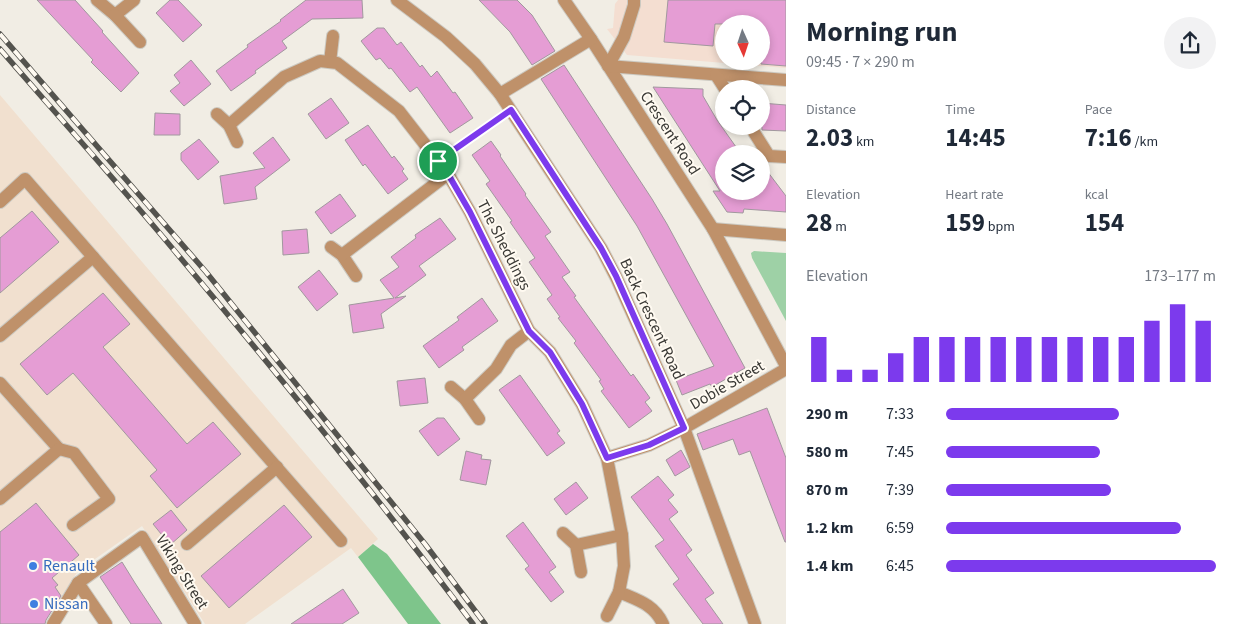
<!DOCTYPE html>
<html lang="en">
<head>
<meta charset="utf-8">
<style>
  :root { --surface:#fff; --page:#f2f2f3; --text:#1f2937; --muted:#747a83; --accent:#7c3aed }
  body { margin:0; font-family:"Source Sans 3",sans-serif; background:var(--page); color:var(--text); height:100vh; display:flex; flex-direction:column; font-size:19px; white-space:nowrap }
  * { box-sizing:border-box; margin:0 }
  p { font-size:16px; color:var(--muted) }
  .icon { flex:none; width:28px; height:28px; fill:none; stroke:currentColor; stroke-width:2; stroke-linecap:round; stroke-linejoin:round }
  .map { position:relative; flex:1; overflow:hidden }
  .drawer { display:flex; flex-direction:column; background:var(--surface); width:450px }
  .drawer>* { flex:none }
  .needle { width:32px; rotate:177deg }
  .controls { position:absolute; left:715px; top:15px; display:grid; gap:10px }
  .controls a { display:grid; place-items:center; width:55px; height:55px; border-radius:50%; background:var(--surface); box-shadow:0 2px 8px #0003; font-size:25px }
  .pin { position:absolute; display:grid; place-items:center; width:42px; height:42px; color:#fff; margin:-21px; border:2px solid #fff; border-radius:50%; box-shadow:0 1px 5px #0007 }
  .round { display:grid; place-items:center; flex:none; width:52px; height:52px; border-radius:26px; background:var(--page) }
  .headline { display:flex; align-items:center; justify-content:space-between; height:85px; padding:0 20px }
  h1 { font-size:28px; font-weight:700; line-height:38px }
  .stats { display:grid; grid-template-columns:repeat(3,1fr); gap:8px; height:85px; padding:5px 20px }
  .stats div { display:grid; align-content:center }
  .stats b { font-size:25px; font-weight:700 }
  .stats small { font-size:14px; font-weight:400 }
  .stats p { font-size:14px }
  .chart { height:140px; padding:10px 20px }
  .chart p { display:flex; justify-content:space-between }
  .chart svg { width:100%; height:90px; margin-top:5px; stroke:var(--accent); stroke-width:6 }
  ul { padding:0 20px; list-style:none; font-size:16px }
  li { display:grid; grid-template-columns:80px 60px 1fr; align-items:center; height:38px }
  li i { height:12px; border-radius:6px; background:var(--accent) }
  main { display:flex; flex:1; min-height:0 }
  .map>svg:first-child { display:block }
  .commercial { fill:#f1e0cf }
  .industrial { fill:#f4ded1; fill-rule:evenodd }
  .green { fill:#9ed1a6 }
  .forest { fill:#7ec58b }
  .building { fill:#e59dd4; stroke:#a1989e }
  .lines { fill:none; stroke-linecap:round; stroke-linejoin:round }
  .minor-casing { stroke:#ccc9c1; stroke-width:14 }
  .path { stroke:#a09d96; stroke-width:3; stroke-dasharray:5 2.5; stroke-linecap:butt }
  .minor { stroke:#bf916a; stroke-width:12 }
  .rail-casing { stroke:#54534e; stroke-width:5.5 }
  .rail { stroke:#fffaf1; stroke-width:4; stroke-dasharray:11; stroke-linecap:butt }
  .route-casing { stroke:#fff; stroke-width:10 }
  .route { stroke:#7c3aed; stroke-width:6 }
  .shop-dot { fill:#3f7fe0; stroke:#fffaf1; stroke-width:2 }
  .labels { text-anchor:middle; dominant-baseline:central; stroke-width:4; stroke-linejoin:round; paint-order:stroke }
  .street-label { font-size:16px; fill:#393834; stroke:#fffaf1 }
  .shop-label { font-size:16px; fill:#366cbe; stroke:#fffaf1; text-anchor:start }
</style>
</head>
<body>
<main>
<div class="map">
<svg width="786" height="624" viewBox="0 0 786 624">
  <rect width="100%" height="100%" fill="#f1ede4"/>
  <polygon class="commercial" points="0,95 378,539 358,557 351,548 245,624 205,624 142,526 78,571 43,624 0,624"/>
  <path class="industrial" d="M618 0H786V68L627 55 607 29 613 28 615 4ZM724 24H761V61H724Z"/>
  <polygon class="green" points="754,251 786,253 786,321 752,258 751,253"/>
  <polygon class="forest" points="373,544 387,554 441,624 408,624 358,557"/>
  <g class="building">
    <polygon points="37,0 75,0 103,31 102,32 139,73 121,92 91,62 93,60"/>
    <polygon points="170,0 178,0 202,25 183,42 156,13"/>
    <polygon points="306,0 362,0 363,18 312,19 282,41 287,48 255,71 256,73 231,91 216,71 248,47 247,45 281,21 280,20"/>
    <polygon points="479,0 517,0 532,15 555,51 532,65 510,32"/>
    <polygon points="668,0 786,0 786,66 761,64 761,24 715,24 713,46 664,42"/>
    <polygon points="377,28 384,28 397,45 401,42 420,67 422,65 431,77 437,71 453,93 455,92 473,118 450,133 417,87 410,92 391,68 389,69 380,58 376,60 361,41"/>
    <polygon points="191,60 211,84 184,106 170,91 180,83 174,75"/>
    <polygon points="564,65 652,199 667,224 745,368 712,387 710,384 682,395 676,380 714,366 637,226 541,79"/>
    <polygon points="653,87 703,89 703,96 717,120 741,154 724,154 724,191 761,191 761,163 786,196 786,212 744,209 743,213 727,212 713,191 720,191"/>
    <polygon points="331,98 349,123 326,139 308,114"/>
    <polygon points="761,103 786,105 786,131 762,130"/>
    <polygon points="155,113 180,114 180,135 154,135"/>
    <polygon points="368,125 392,158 394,156 404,169 402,171 408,179 388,194 365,164 363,166 345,140"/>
    <polygon points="273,137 290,160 255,187 257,199 224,204 220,176 265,168 253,153"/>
    <polygon points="199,139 219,162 198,180 181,160 181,153"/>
    <polygon points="491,141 501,155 500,156 526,194 525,195 551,232 545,236 570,272 562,277 576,296 574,297 631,376 633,374 650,398 645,402 652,411 629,428 601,391 604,389 599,381 601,380 574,343 576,341 558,318 560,317 547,299 552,295 529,262 535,258 510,222 512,221 486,184 490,181 472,155"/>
    <polygon points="340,194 356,216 331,234 315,212"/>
    <polygon points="32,211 59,242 0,293 0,238"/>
    <polygon points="440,218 456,239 419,266 426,275 395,298 406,296 381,314 384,328 353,333 349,305 394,298 380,280 399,267 391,257 416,238 415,235"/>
    <polygon points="307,229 309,253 283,255 282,231"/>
    <polygon points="319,270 338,294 317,311 298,287"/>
    <polygon points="103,293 130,324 103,347 187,444 213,422 241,454 177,508 150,476 157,470 73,373 47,395 20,364"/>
    <polygon points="482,298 498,321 462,347 464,350 439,368 423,346 459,320 457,317"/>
    <polygon points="520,375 560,431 557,433 565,443 547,456 499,390"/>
    <polygon points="425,378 428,403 400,406 397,381"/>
    <polygon points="767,408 786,458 786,542 785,542 750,451 739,455 733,439 703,450 697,434"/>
    <polygon points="437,418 444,418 460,439 438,456 419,431"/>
    <polygon points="681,450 686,459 690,467 675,476 666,460"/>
    <polygon points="466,451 482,455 481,459 491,460 486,485 460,480"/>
    <polygon points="658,476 674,495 668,500 678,512 669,519 692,550 686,555 714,593 705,599 723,624 703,624 673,584 679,579 655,546 664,540 631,497"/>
    <polygon points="576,482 588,498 566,515 554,499"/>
    <polygon points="36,503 79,555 52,578 58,585 55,587 61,596 46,620 45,624 0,624 0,532"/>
    <polygon points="284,505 312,537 229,608 201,576"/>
    <polygon points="171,510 187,530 170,545 153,524"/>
    <polygon points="523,522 556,567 549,572 564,592 551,602 525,569 529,566 506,536"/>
    <polygon points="122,562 135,583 162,624 131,624 100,577"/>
    <polygon points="343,589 359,613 342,624 291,624"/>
  </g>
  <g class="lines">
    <g class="minor-casing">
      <g id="minor">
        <polyline points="97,0 115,15 134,0"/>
        <polyline points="397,0 446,37 475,64 500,94 601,248 616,277 684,428 755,624"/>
        <polyline points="564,0 591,39 713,229 786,366"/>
        <polyline points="634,0 634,5 624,37 608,66 786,80"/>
        <polyline points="115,15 140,42"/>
        <polyline points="330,62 333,36"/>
        <polyline points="716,75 725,89"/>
        <polyline points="500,94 591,39"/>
        <polyline points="217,114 229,125 237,142"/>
        <path d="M229 125 284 77 320 61 337 63 399 111 448 174 470 212 529 331 550 352 582 404 607 458 622 535 624 566 619 592C637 600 654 604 663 624"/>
        <polyline points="750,126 769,156 786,157"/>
        <polyline points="0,202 25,179 341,541"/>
        <polyline points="713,229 786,235"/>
        <polyline points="331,247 342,255 356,276"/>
        <polyline points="342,255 448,174"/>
        <polyline points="0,336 93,257"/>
        <polyline points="0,383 59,449"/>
        <polyline points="451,387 465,399 479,419"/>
        <polyline points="465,399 496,369 511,345 529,331"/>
        <polyline points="59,449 74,453 109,499 73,525"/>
        <polyline points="607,458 649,445 684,428 786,369"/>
        <polyline points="0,499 59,449"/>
        <polyline points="563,533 576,545 581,572"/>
        <polyline points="187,544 277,467"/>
        <polyline points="576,545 622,535"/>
        <polyline points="78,583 106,624"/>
        <polyline points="607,616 619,592"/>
        <polyline points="53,624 78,583 142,537 195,624"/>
      </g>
    </g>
    <polyline class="path" points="450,153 498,119"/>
    <use href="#minor" class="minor"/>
    <g class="rail-casing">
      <g id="rail">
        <polyline points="0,34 206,272 425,544 485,624"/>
        <path d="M0 49C59 117 120 185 178 255 279 375 378 498 473 624"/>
      </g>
    </g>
    <use href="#rail" class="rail"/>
  </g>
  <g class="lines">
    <g class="route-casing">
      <polygon id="route" points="511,110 601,248 616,276 684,428 649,445 607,458 582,404 550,352 529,331 470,212 448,174 438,161"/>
    </g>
    <use href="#route" class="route"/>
  </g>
  <g class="shop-dot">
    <circle cx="33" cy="566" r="5"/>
    <circle cx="34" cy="604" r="5"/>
  </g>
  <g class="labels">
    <g class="street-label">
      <text transform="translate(670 133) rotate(57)">Crescent Road</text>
      <text transform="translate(504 245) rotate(63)">The Sheddings</text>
      <text transform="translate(652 319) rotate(65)">Back Crescent Road</text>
      <text transform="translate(727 385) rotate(-30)">Dobie Street</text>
      <text transform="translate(182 572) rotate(58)">Viking Street</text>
    </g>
    <g class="shop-label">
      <text x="43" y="566">Renault</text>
      <text x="44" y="604">Nissan</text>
    </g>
  </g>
</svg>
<div class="controls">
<a><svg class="needle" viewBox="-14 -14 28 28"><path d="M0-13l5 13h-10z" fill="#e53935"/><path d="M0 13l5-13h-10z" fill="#747a83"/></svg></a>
<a><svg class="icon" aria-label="locate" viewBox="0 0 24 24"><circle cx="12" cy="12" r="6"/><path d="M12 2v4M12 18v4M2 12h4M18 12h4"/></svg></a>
<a><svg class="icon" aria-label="layers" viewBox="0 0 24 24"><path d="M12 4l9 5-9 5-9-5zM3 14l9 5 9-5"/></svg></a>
</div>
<div class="pin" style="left:438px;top:161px;background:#1e9e55"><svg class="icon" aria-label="arrive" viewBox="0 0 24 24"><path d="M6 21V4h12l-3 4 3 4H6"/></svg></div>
</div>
<section class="drawer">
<div class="headline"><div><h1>Morning run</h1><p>09:45 · 7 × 290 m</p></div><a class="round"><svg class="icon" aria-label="share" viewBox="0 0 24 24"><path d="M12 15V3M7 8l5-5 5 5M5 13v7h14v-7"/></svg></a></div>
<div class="stats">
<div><p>Distance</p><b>2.03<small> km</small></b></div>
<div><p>Time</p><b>14:45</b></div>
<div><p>Pace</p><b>7:16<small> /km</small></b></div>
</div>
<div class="stats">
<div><p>Elevation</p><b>28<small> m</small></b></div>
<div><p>Heart rate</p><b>159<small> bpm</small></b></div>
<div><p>kcal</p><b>154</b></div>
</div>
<div class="chart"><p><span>Elevation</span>173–177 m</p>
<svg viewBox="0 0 160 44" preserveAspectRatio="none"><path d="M5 44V22M15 44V38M25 44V38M35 44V30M45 44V22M55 44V22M65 44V22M75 44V22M85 44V22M95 44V22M105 44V22M115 44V22M125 44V22M135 44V14M145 44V6M155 44V14"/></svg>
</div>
<ul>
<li><b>290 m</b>7:33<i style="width:64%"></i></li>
<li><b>580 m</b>7:45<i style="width:57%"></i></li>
<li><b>870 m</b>7:39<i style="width:61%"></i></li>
<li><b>1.2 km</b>6:59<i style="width:87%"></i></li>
<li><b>1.4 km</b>6:45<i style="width:100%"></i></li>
</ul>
</section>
</main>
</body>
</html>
